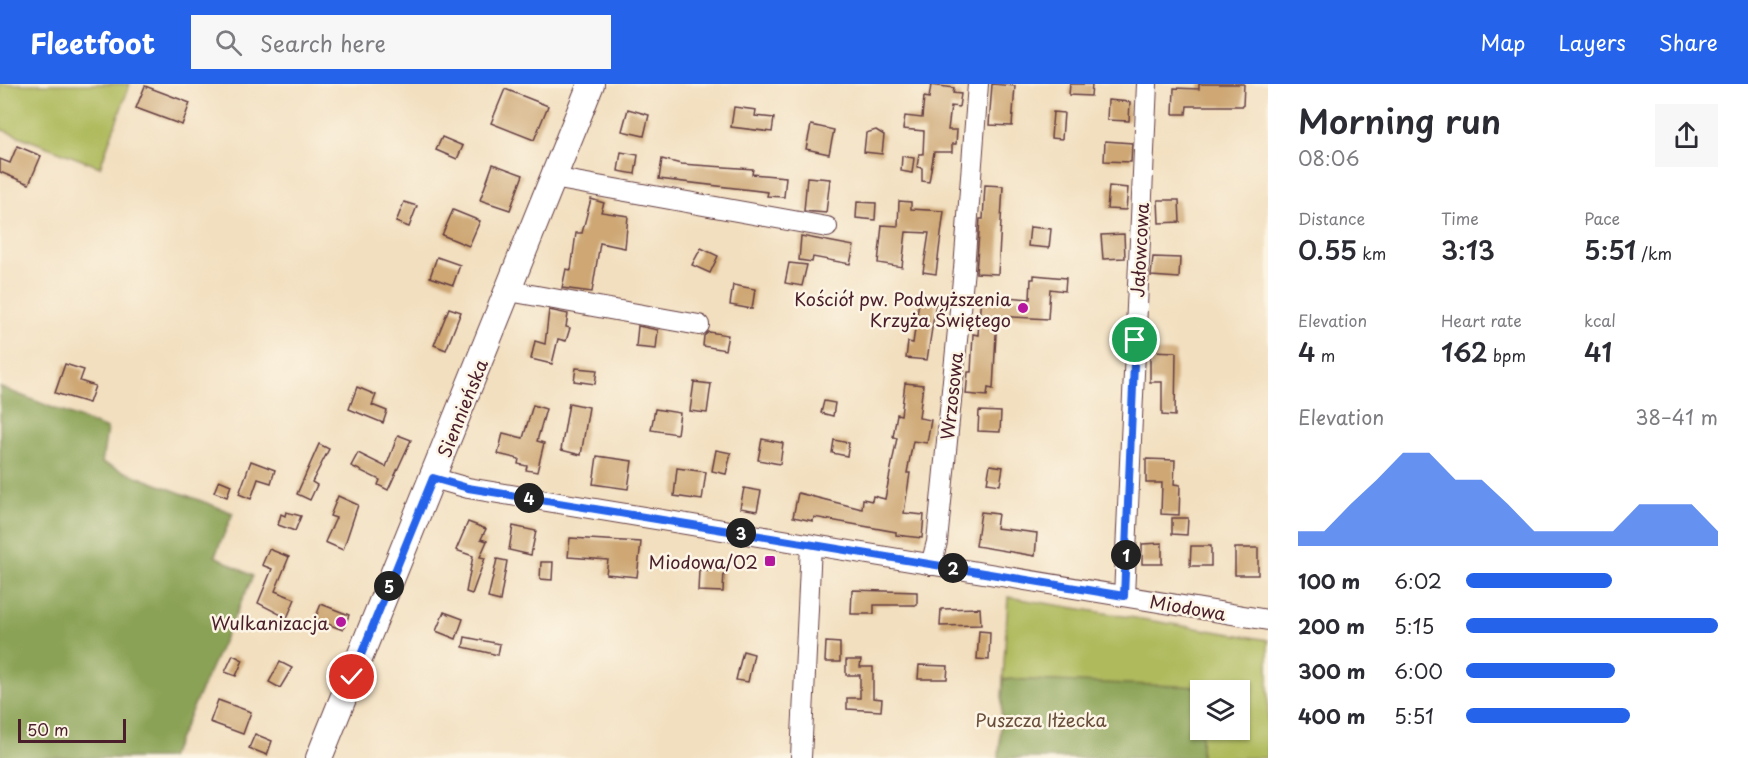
<!DOCTYPE html>
<html lang="en">
<head>
<meta charset="utf-8">
<style>
  :root { --surface:#fff; --page:#f7f7f7; --text:#2b2b33; --muted:#7c7c81; --accent:#2563eb }
  body { margin:0; font-family:"Playpen Sans",sans-serif; background:var(--page); color:var(--text); height:100vh; display:flex; flex-direction:column; font-size:22px; white-space:nowrap }
  * { box-sizing:border-box; margin:0 }
  p { font-size:20px; color:var(--muted) }
  .icon { flex:none; width:33px; height:33px; fill:none; stroke:currentColor; stroke-width:2; stroke-linecap:round; stroke-linejoin:round }
  .map { position:relative; flex:1; overflow:hidden }
  .sheet { display:flex; flex-direction:column; background:var(--surface); width:480px }
  .sheet>* { flex:none }
  .tools { position:absolute; left:1190px; top:596px; display:grid; gap:12px }
  .tools a { display:grid; place-items:center; width:60px; height:60px; border-radius:0px; background:var(--surface); box-shadow:0 2px 4px #0004; font-size:30px }
  .scale { position:absolute; left:18px; bottom:15px; width:108px; box-sizing:border-box; padding-left:6px; border:3px solid #4a1f2b; border-top:0; font-size:16px; line-height:21px; white-space:nowrap; color:#4a1f2b; -webkit-text-stroke:4px #fcf5e5; paint-order:stroke }
  .pin { position:absolute; display:grid; place-items:center; width:51px; height:51px; color:#fff; margin:-26px; border:3px solid #fff; border-radius:50%; box-shadow:0 2px 6px #0007 }
  .km { position:absolute; width:30px; height:30px; margin:-15px; border-radius:50%; background:#222; color:#fff; font-size:16px; line-height:30px; text-align:center }
  .round { display:grid; place-items:center; flex:none; width:63px; height:63px; border-radius:0px; background:var(--page) }
  .summary { display:flex; align-items:center; justify-content:space-between; height:102px; padding:0 30px }
  h1 { font-size:33px; font-weight:600; line-height:45px }
  .stats { display:grid; grid-template-columns:repeat(3,1fr); gap:9px; height:102px; padding:6px 30px }
  .stats div { display:grid; align-content:center }
  .stats b { font-size:26px; font-weight:600 }
  .stats small { font-size:16px; font-weight:400 }
  .stats p { font-size:16px }
  .chart { height:168px; padding:12px 30px }
  .chart p { display:flex; justify-content:space-between }
  .chart svg { width:100%; height:108px; margin-top:6px; fill:var(--accent); opacity:.7 }
  ul { padding:0 30px; list-style:none; font-size:20px }
  li { display:grid; grid-template-columns:96px 72px 1fr; align-items:center; height:45px }
  li i { height:15px; border-radius:8px; background:var(--accent) }
  header { display:flex; align-items:center; gap:36px; box-sizing:border-box; height:84px; padding:0 30px; background:var(--accent); color:#fff }
  header strong { font-size:28px }
  nav { display:flex; gap:33px; margin-inline-start:auto; font-size:21px }
  .search { width:420px; height:54px; background:var(--page); display:flex; align-items:center; gap:15px; box-sizing:border-box; padding:0 21px; border-radius:0px; color:var(--muted); font-size:22px }
  main { display:flex; flex:1; min-height:0 }
  .map>svg:first-child { display:block }
  .green { fill:#aeba5c; stroke:#7c6c44; stroke-width:1.5 }
  .forest { fill:#8aa254; stroke:#6a6040; stroke-width:1.5 }
  .building { fill:#cea775 }
  .lines { fill:none; stroke-linecap:round; stroke-linejoin:round }
  .minor-casing { stroke:#633c41; stroke-width:22 }
  .major-casing { stroke:#633c41; stroke-width:28 }
  .minor { stroke:#fff; stroke-width:20 }
  .major { stroke:#fff; stroke-width:26 }
  .route-casing { stroke:#fff; stroke-width:12 }
  .route { stroke:#2563eb; stroke-width:8 }
  .poi-dot { fill:#b5179e; stroke:#fcf5e5; stroke-width:2 }
  .labels { text-anchor:middle; dominant-baseline:central; stroke-width:5; stroke-linejoin:round; paint-order:stroke }
  .street-label { font-size:18px; fill:#4a1f2b; stroke:#fcf5e5 }
  .poi-label { font-size:18px; fill:#4a1f2b; stroke:#fcf5e5; text-anchor:end }
  .park-label { font-size:18px; fill:#684e3a; stroke:#fcf5e5 }
</style>
</head>
<body>
<header>
<strong>Fleetfoot</strong>
<div class="search"><svg class="icon" aria-label="search" viewBox="0 0 24 24"><circle cx="10" cy="10" r="6"/><path d="M15 15l6 6"/></svg>Search here</div>
<nav><a>Map</a><a>Layers</a><a>Share</a></nav>
</header>
<main>
<div class="map">
<svg width="1268" height="674" viewBox="0 0 1268 674">
  <rect width="100%" height="100%" fill="#fcf5e5"/>
  <filter id="ink" filterUnits="userSpaceOnUse"><feTurbulence type="fractalNoise" baseFrequency=".0167" numOctaves="2"/><feDisplacementMap in="SourceGraphic" scale="12" xChannelSelector="R" yChannelSelector="G"/><feConvolveMatrix kernelMatrix="1 2 1 2 8 2 1 2 1" color-interpolation-filters="sRGB"/></filter>
  <filter id="wash" filterUnits="userSpaceOnUse"><feTurbulence type="fractalNoise" baseFrequency=".008" numOctaves="4" result="noise"/><feDisplacementMap in="SourceGraphic" scale="24" xChannelSelector="R" yChannelSelector="G"/><feGaussianBlur stdDeviation="1.35" result="paint"/><feColorMatrix in="noise" values="0 0 0 0 0 0 0 0 0 0 0 0 0 0 0 0 0 1.4 0 .05"/><feComposite in="paint" operator="in"/></filter>
  <g filter="url(#wash)">
    <rect width="100%" height="100%" fill="#f2dfbf"/>
    <g class="green">
      <polygon points="0,0 130,0 100,83 0,45"/>
      <polygon points="1008,513 1268,556 1268,674 1201,674 1201,645 1239,645 1239,606 1003,595"/>
    </g>
    <g class="forest">
      <polygon points="0,303 107,345 102,379 233,429 215,472 253,492 170,674 0,674"/>
      <polygon points="1003,595 1202,603 1201,674 999,674"/>
    </g>
    <g id="blocks">
      <g class="building">
        <polygon points="992,0 1015,2 1012,42 989,41"/>
        <polygon points="1070,0 1092,0 1091,12 1069,11"/>
        <polygon points="1199,0 1244,0 1243,22 1187,22 1186,30 1173,30 1174,4 1199,5"/>
        <polygon points="931,1 954,4 953,9 961,10 959,23 951,22 948,46 957,46 956,60 952,60 952,68 934,68 929,98 922,97 922,84 917,83 919,70 923,70 924,47 903,45 905,32 922,34 924,13 929,14"/>
        <polygon points="145,2 190,19 182,41 136,24"/>
        <polygon points="505,5 548,22 534,56 491,39"/>
        <polygon points="1108,16 1130,18 1129,37 1107,36"/>
        <polygon points="734,23 756,26 755,32 774,34 772,48 731,43"/>
        <polygon points="628,25 649,31 644,52 622,47"/>
        <polygon points="1053,28 1064,29 1062,55 1051,54"/>
        <polygon points="811,41 834,46 829,70 806,65"/>
        <polygon points="876,46 884,51 882,70 864,68 866,49"/>
        <polygon points="442,53 463,62 457,75 436,66"/>
        <polygon points="1105,57 1132,59 1131,78 1104,77"/>
        <polygon points="17,62 41,72 29,100 0,88 0,75 10,79"/>
        <polygon points="621,68 638,71 635,90 618,87"/>
        <polygon points="902,72 914,74 912,89 901,87"/>
        <polygon points="662,75 681,80 753,85 752,90 786,93 784,113 767,112 768,108 659,95"/>
        <polygon points="493,80 523,91 510,126 480,116"/>
        <polygon points="807,93 830,95 826,129 804,127"/>
        <polygon points="985,101 1003,102 998,190 976,189 980,135 983,135"/>
        <polygon points="1109,102 1128,104 1126,126 1107,125"/>
        <polygon points="591,115 604,119 601,128 628,132 625,164 600,159 592,208 562,204 566,185 571,186 576,149 582,149"/>
        <polygon points="1158,116 1179,116 1180,138 1159,139"/>
        <polygon points="899,117 911,118 911,125 944,127 936,190 923,188 929,149 906,148 902,183 878,179 882,141 898,142"/>
        <polygon points="404,118 417,122 409,143 396,138"/>
        <polygon points="857,118 876,119 875,136 856,134"/>
        <polygon points="453,126 480,137 469,162 442,151"/>
        <polygon points="1030,143 1051,145 1049,164 1028,162"/>
        <polygon points="1124,150 1125,174 1103,175 1101,151"/>
        <polygon points="801,152 854,162 850,180 813,173 812,178 799,176"/>
        <polygon points="701,164 718,172 710,189 692,181"/>
        <polygon points="437,173 460,181 453,201 430,193"/>
        <polygon points="1153,173 1180,174 1179,194 1151,192"/>
        <polygon points="789,179 807,181 802,202 785,199"/>
        <polygon points="1034,191 1066,194 1065,207 1050,205 1048,235 997,232 993,305 988,304 987,312 966,310 968,288 971,288 973,250 978,251 981,211 1030,215 1031,195 1034,195"/>
        <polygon points="733,201 755,205 752,225 730,221"/>
        <polygon points="919,217 936,219 927,276 906,274 908,258 913,259"/>
        <polygon points="449,224 461,228 446,266 434,261"/>
        <polygon points="549,226 568,230 566,243 570,244 566,257 558,255 552,280 531,275 535,257 545,260"/>
        <polygon points="638,242 658,246 656,265 636,263"/>
        <polygon points="709,248 728,251 725,266 703,262 704,252"/>
        <polygon points="1150,267 1176,268 1175,332 1162,331 1162,298 1150,298"/>
        <polygon points="65,280 84,286 80,297 95,302 89,319 55,309"/>
        <polygon points="576,284 597,286 595,300 574,297"/>
        <polygon points="694,298 711,300 707,329 690,327"/>
        <polygon points="905,299 923,301 919,334 931,336 927,359 913,357 907,389 910,389 904,429 924,431 922,454 896,451 896,448 814,433 813,437 793,433 798,409 862,425 863,415 872,417 873,412 885,415 897,354 893,353 897,330 901,331"/>
        <polygon points="357,303 376,311 372,321 387,327 383,339 349,325"/>
        <polygon points="824,317 835,319 833,332 821,329"/>
        <polygon points="569,319 589,323 581,371 561,366"/>
        <polygon points="533,321 546,325 537,357 544,359 537,388 526,386 527,382 518,380 519,375 498,370 503,349 523,354"/>
        <polygon points="655,325 680,329 677,350 651,346"/>
        <polygon points="979,327 1001,328 1000,348 978,347"/>
        <polygon points="398,351 411,356 388,406 378,401 380,396 351,382 358,369 386,383"/>
        <polygon points="762,355 783,359 780,380 758,376"/>
        <polygon points="834,356 849,359 847,372 832,369"/>
        <polygon points="319,360 329,365 312,398 317,401 310,416 297,410"/>
        <polygon points="716,366 731,369 726,390 712,387"/>
        <polygon points="597,372 632,377 628,405 593,400"/>
        <polygon points="1146,375 1175,376 1174,400 1180,401 1179,431 1161,430 1162,399 1146,399"/>
        <polygon points="251,377 275,386 271,399 258,395 251,415 239,410"/>
        <polygon points="990,381 1003,383 1000,401 987,399"/>
        <polygon points="677,384 706,388 702,416 674,412"/>
        <polygon points="219,396 231,401 227,413 214,408"/>
        <polygon points="744,404 761,407 757,427 740,424"/>
        <polygon points="338,412 358,421 343,466 325,458 336,434 330,432"/>
        <polygon points="286,428 301,432 295,447 278,441 281,430 285,432"/>
        <polygon points="981,428 998,430 996,444 1037,449 1035,472 976,462"/>
        <polygon points="1172,434 1188,434 1187,451 1172,450"/>
        <polygon points="468,438 486,445 481,455 487,457 480,473 485,474 472,510 466,508 473,472 456,466"/>
        <polygon points="513,442 536,447 531,471 509,466"/>
        <polygon points="570,454 641,458 637,493 606,490 608,476 568,473"/>
        <polygon points="1162,459 1162,480 1142,480 1142,460"/>
        <polygon points="1191,462 1211,462 1211,482 1190,482"/>
        <rect x="1235" y="464" width="23" height="27"/>
        <polygon points="269,465 289,473 275,507 295,515 287,534 258,519 272,485 262,481"/>
        <polygon points="497,475 507,477 500,517 488,514"/>
        <polygon points="541,478 553,478 552,496 540,495"/>
        <polygon points="699,486 724,486 723,508 698,507"/>
        <polygon points="852,506 917,508 917,521 874,521 874,530 851,530"/>
        <polygon points="321,520 349,531 343,546 315,535"/>
        <polygon points="980,524 981,541 940,542 941,525"/>
        <polygon points="444,528 463,535 456,555 436,547"/>
        <polygon points="979,547 990,548 989,576 977,575"/>
        <polygon points="465,553 500,560 498,571 463,563"/>
        <polygon points="826,558 840,559 840,578 825,578"/>
        <polygon points="743,567 754,570 748,598 736,596"/>
        <polygon points="233,571 243,576 236,592 225,588"/>
        <polygon points="846,576 861,576 860,583 873,583 873,614 882,615 881,627 847,625 847,614 860,614 860,591 846,591"/>
        <polygon points="280,578 292,584 280,604 269,598"/>
        <polygon points="919,581 948,582 947,595 918,595"/>
        <polygon points="218,616 251,628 243,650 210,638"/>
        <polygon points="255,650 272,657 267,671 249,664"/>
      </g>
    </g>
  </g>
  <g filter="url(#ink)">
    <use href="#blocks" fill-opacity="0" stroke="#633c41" stroke-width="1.5"/>
    <g class="lines">
      <g class="minor-casing">
        <g id="minor">
          <polyline points="553,94 827,143"/>
          <polyline points="509,207 699,241"/>
          <polyline points="433,394 468,404 1268,536"/>
          <polyline points="931,481 937,458 964,185 978,0"/>
          <polyline points="1124,512 1147,0"/>
          <polyline points="801,674 811,461"/>
        </g>
      </g>
      <g class="major-casing">
        <polyline id="major" points="319,674 591,0"/>
      </g>
      <use href="#minor" class="minor"/>
      <use href="#major" class="major"/>
    </g>
  </g>
  <g class="lines" filter="url(#ink)">
    <g class="route-casing">
      <polyline id="route" points="352,593 433,394 468,404 1124,512 1135,256"/>
    </g>
    <use href="#route" class="route"/>
  </g>
  <g class="poi-dot">
    <circle cx="1023" cy="224" r="6"/>
    <rect x="764" y="471" width="12" height="12" rx="3"/>
    <circle cx="341" cy="538" r="6"/>
  </g>
  <g class="labels">
    <g class="street-label">
      <text transform="translate(1139 166) rotate(-87)">Jałowcowa</text>
      <text transform="translate(951 312) rotate(-84)">Wrzosowa</text>
      <text transform="translate(462 324) rotate(-68)">Siennieńska</text>
      <text transform="translate(1188 523) rotate(10)">Miodowa</text>
    </g>
    <g class="poi-label">
      <text x="1011" y="214">Kościół pw. Podwyższenia<tspan x="1011" dy="21">Krzyża Świętego</tspan></text>
      <text x="758" y="477">Miodowa/02</text>
      <text x="329" y="538">Wulkanizacja</text>
    </g>
    <g class="park-label">
      <text x="1041" y="635">Puszcza Iłżecka</text>
    </g>
  </g>
</svg>
<div class="tools">
<a><svg class="icon" aria-label="layers" viewBox="0 0 24 24"><path d="M12 4l9 5-9 5-9-5zM3 14l9 5 9-5"/></svg></a>
</div>
<div class="scale">50 m</div>
<div class="pin" style="left:1135px;top:256px;background:#1e9e55"><svg class="icon" aria-label="arrive" viewBox="0 0 24 24"><path d="M6 21V4h12l-3 4 3 4H6"/></svg></div>
<div class="pin" style="left:352px;top:593px;background:#d93025"><svg class="icon" aria-label="check" viewBox="0 0 24 24"><path d="M5 12l5 5 9-10"/></svg></div>
<b class="km" style="left:1126px;top:471px">1</b>
<b class="km" style="left:953px;top:484px">2</b>
<b class="km" style="left:741px;top:449px">3</b>
<b class="km" style="left:529px;top:414px">4</b>
<b class="km" style="left:389px;top:502px">5</b>
</div>
<section class="sheet">
<div class="summary"><div><h1>Morning run</h1><p>08:06</p></div><a class="round"><svg class="icon" aria-label="share" viewBox="0 0 24 24"><path d="M12 15V3M7 8l5-5 5 5M5 13v7h14v-7"/></svg></a></div>
<div class="stats">
<div><p>Distance</p><b>0.55<small> km</small></b></div>
<div><p>Time</p><b>3:13</b></div>
<div><p>Pace</p><b>5:51<small> /km</small></b></div>
</div>
<div class="stats">
<div><p>Elevation</p><b>4<small> m</small></b></div>
<div><p>Heart rate</p><b>162<small> bpm</small></b></div>
<div><p>kcal</p><b>41</b></div>
</div>
<div class="chart"><p><span>Elevation</span>38–41 m</p>
<svg viewBox="0 0 160 44" preserveAspectRatio="none"><path d="M0 44V38L10 38L20 27L30 17L40 6L50 6L60 17L70 17L80 27L90 38L100 38L110 38L120 38L130 27L140 27L150 27L160 38V44z"/></svg>
</div>
<ul>
<li><b>100 m</b>6:02<i style="width:58%"></i></li>
<li><b>200 m</b>5:15<i style="width:100%"></i></li>
<li><b>300 m</b>6:00<i style="width:59%"></i></li>
<li><b>400 m</b>5:51<i style="width:65%"></i></li>
</ul>
</section>
</main>
</body>
</html>
